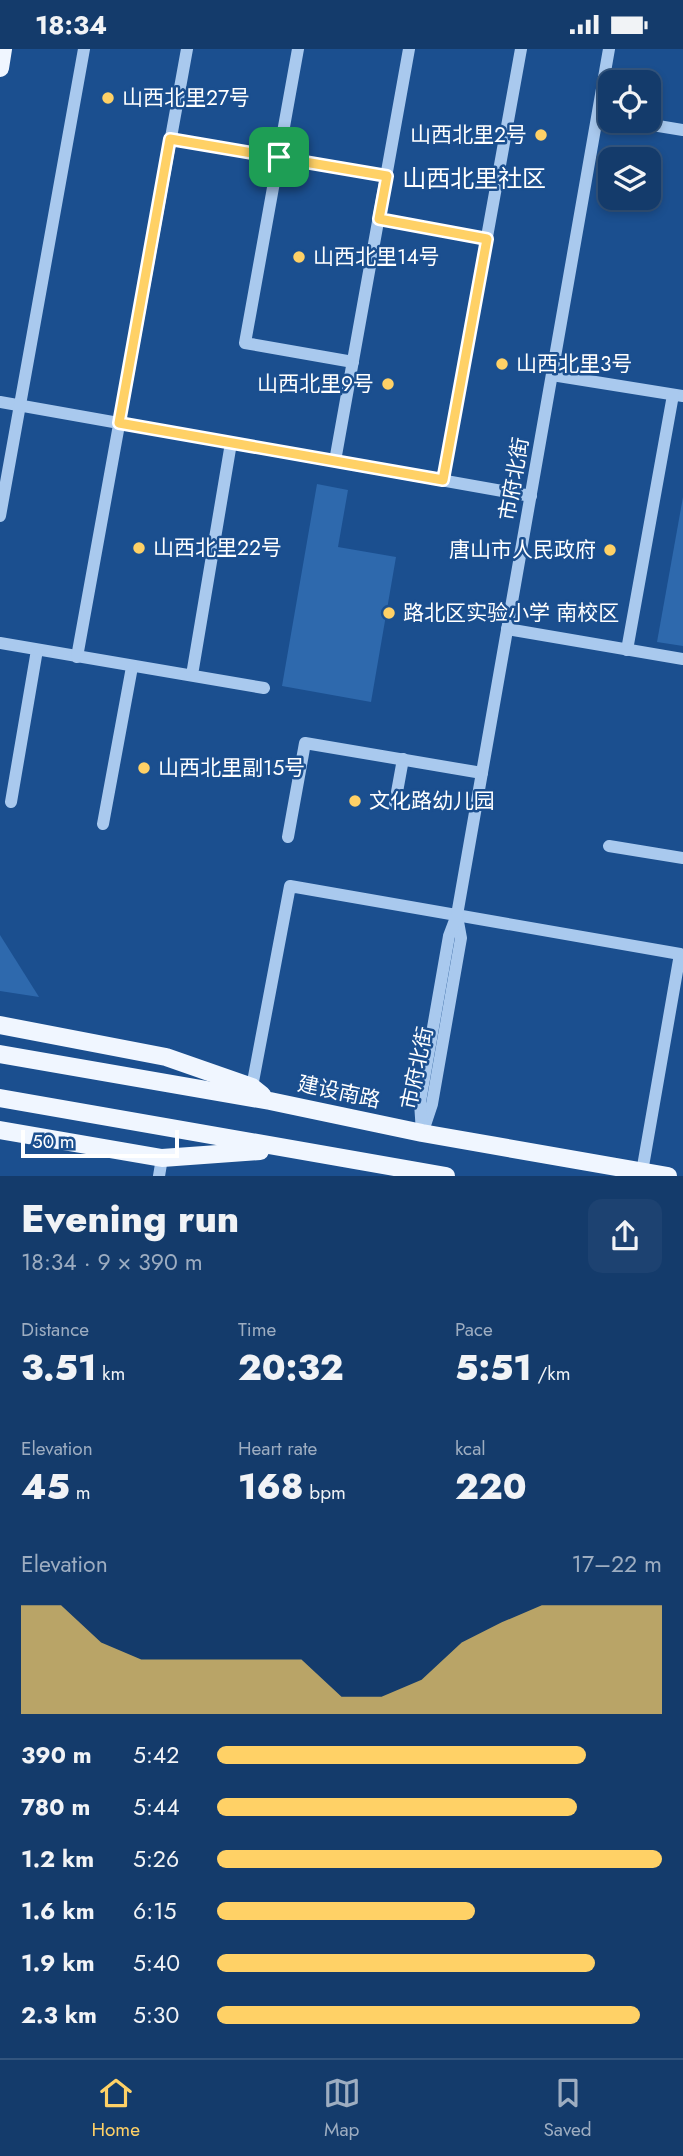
<!DOCTYPE html>
<html lang="en">
<head>
<meta charset="utf-8">
<style>
  :root { --surface:#143b6b; --page:#1d4271; --text:#f1f3f6; --muted:#9dadc1; --line:#33557e; --accent:#ffd166 }
  body { margin:0; font-family:Jost,"Noto Sans SC",sans-serif; background:var(--page); color:var(--text); height:100vh; display:flex; flex-direction:column; font-size:26px; white-space:nowrap }
  * { box-sizing:border-box; margin:0 }
  p { font-size:23px; color:var(--muted) }
  .icon { flex:none; width:38px; height:38px; fill:none; stroke:currentColor; stroke-width:2; stroke-linecap:round; stroke-linejoin:round }
  .map { position:relative; height:1127px; overflow:hidden }
  .sheet { display:flex; flex-direction:column; background:var(--surface); flex:1 }
  .sheet>* { flex:none }
  .tools { position:absolute; left:598px; top:21px; display:grid; gap:14px }
  .tools a { display:grid; place-items:center; width:63px; height:63px; border-radius:14px; background:var(--surface); box-shadow:0 4px 10px #0003,0 0 0 2px var(--line); font-size:35px }
  .scale { position:absolute; left:21px; bottom:18px; width:158px; box-sizing:border-box; padding-left:7px; border:4px solid #fff; border-top:0; font-size:19px; line-height:24px; white-space:nowrap; color:#fff; -webkit-text-stroke:5px #1b4f8f; paint-order:stroke }
  .pin { position:absolute; display:grid; place-items:center; width:60px; height:60px; color:#fff; margin:-30px; border-radius:14px; box-shadow:0 4px 10px #0006 }
  .round { display:grid; place-items:center; flex:none; width:74px; height:74px; border-radius:14px; background:var(--page) }
  .summary { display:flex; align-items:center; justify-content:space-between; height:119px; padding:0 21px }
  h1 { font-size:38px; font-weight:800; line-height:52px }
  .stats { display:grid; grid-template-columns:repeat(3,1fr); gap:10px; height:119px; padding:7px 21px }
  .stats div { display:grid; align-content:center }
  .stats b { font-size:35px; font-weight:800 }
  .stats small { font-size:19px; font-weight:400 }
  .stats p { font-size:19px }
  .chart { height:196px; padding:14px 21px }
  .chart p { display:flex; justify-content:space-between }
  .chart svg { width:100%; height:126px; margin-top:7px; fill:var(--accent); opacity:.7 }
  ul { padding:0 21px; list-style:none; font-size:23px }
  li { display:grid; grid-template-columns:112px 84px 1fr; align-items:center; height:52px }
  li i { height:18px; border-radius:9px; background:var(--accent) }
  .status { display:flex; justify-content:space-between; align-items:center; height:49px; padding:0 35px; background:var(--surface); direction:ltr }
  .status svg { height:19px; fill:currentColor }
  .tabs { display:flex; justify-content:space-around; align-items:center; height:98px; border-top:2px solid var(--line); background:var(--surface); font-size:19px; color:var(--muted) }
  .tabs a { display:grid; justify-items:center; gap:4px }
  .tabs .current { color:var(--accent) }
  .map>svg:first-child { display:block }
  .green { fill:#2e69ad }
  .lines { fill:none; stroke-linecap:round; stroke-linejoin:round }
  .minor { stroke:#a9c9ee; stroke-width:12 }
  .major { stroke:#f0f6ff; stroke-width:18 }
  .route-casing { stroke:#fff; stroke-width:14 }
  .route { stroke:#ffd166; stroke-width:9 }
  .poi-dot { fill:#ffd166; stroke:#1b4f8f; stroke-width:2.5 }
  .labels { text-anchor:middle; dominant-baseline:central; stroke-width:5; stroke-linejoin:round; paint-order:stroke }
  .poi-label { font-size:21px; fill:#fff; stroke:#1b4f8f; text-anchor:start }
  .street-label { font-size:21px; fill:#fff; stroke:#1b4f8f }
  .quarter-label { font-size:24px; fill:#fff; stroke:#1b4f8f }
</style>
</head>
<body>
<div class="status"><b>18:34</b><svg viewBox="0 0 49 12"><path d="M0 12V9h3v3zM5 12V6h3v6zM10 12V3h3v9zM15 12V0h3v12zM26 1h20v11H26zM47 4h2v5h-2z"/></svg></div>
<div class="map">
<svg width="683" height="1127" viewBox="0 0 683 1127">
  <rect width="100%" height="100%" fill="#1b4f8f"/>
  <g class="green">
    <polygon points="317,435 348,441 338,498 396,508 371,653 282,637"/>
    <polygon points="683,448 683,597 657,593"/>
    <polygon points="0,886 39,948 0,942"/>
  </g>
  <g class="lines">
    <g class="minor">
      <polyline points="298,0 245,294 353,313"/>
      <polyline points="628,72 683,81"/>
      <polyline points="171,90 387,127"/>
      <polyline points="379,170 487,190"/>
      <polyline points="552,326 683,347"/>
      <polyline points="0,353 531,447"/>
      <polyline points="335,412 409,0"/>
      <polyline points="443,431 521,0"/>
      <polyline points="0,467 84,0"/>
      <polyline points="507,580 683,610"/>
      <polyline points="0,594 264,639"/>
      <polyline points="627,601 673,346"/>
      <polyline points="77,608 187,0"/>
      <polyline points="193,620 231,394"/>
      <polyline points="11,753 37,601"/>
      <polyline points="395,754 403,710"/>
      <polyline points="103,775 132,618"/>
      <polyline points="288,788 305,694 482,724"/>
      <polyline points="609,797 683,809"/>
      <polyline points="252,1038 290,837 680,905 642,1123"/>
      <polyline points="424,1079 432,1055 461,889 457,867"/>
      <polyline points="422,1084 420,1053 449,887 457,866 609,0"/>
      <polyline points="159,1127 162,1109"/>
    </g>
    <g class="major">
      <polyline points="0,19 3,0"/>
      <polyline points="0,976 166,1008 252,1038 262,1046"/>
      <polyline points="0,1005 270,1052 422,1084 668,1127"/>
      <polyline points="0,1049 446,1127"/>
      <polyline points="0,1081 162,1109 260,1102"/>
    </g>
  </g>
  <g class="lines">
    <g class="route-casing">
      <polygon id="route" points="170,90 387,127 379,170 487,190 443,431 119,374"/>
    </g>
    <use href="#route" class="route"/>
  </g>
  <g class="poi-dot">
    <circle cx="108" cy="49" r="7"/>
    <circle cx="541" cy="86" r="7"/>
    <circle cx="299" cy="208" r="7"/>
    <circle cx="502" cy="315" r="7"/>
    <circle cx="388" cy="335" r="7"/>
    <circle cx="139" cy="499" r="7"/>
    <circle cx="610" cy="501" r="7"/>
    <circle cx="389" cy="564" r="7"/>
    <circle cx="144" cy="719" r="7"/>
    <circle cx="355" cy="752" r="7"/>
  </g>
  <g class="labels">
    <g class="poi-label">
      <text x="122" y="49">山西北里27号</text>
      <text x="527" y="86" text-anchor="end">山西北里2号</text>
      <text x="313" y="208">山西北里14号</text>
      <text x="516" y="315">山西北里3号</text>
      <text x="374" y="335" text-anchor="end">山西北里9号</text>
      <text x="153" y="499">山西北里22号</text>
      <text x="596" y="501" text-anchor="end">唐山市人民政府</text>
      <text x="403" y="564">路北区实验小学 南校区</text>
      <text x="158" y="719">山西北里副15号</text>
      <text x="369" y="752">文化路幼儿园</text>
    </g>
    <g class="street-label">
      <text transform="translate(514 430) rotate(-80)">市府北街</text>
      <text transform="translate(417 1019) rotate(-78)">市府北街</text>
      <text transform="translate(339 1043) rotate(12)">建设南路</text>
    </g>
    <g class="quarter-label">
      <text x="474" y="129">山西北里社区</text>
    </g>
  </g>
</svg>
<div class="tools">
<a><svg class="icon" aria-label="locate" viewBox="0 0 24 24"><circle cx="12" cy="12" r="6"/><path d="M12 2v4M12 18v4M2 12h4M18 12h4"/></svg></a>
<a><svg class="icon" aria-label="layers" viewBox="0 0 24 24"><path d="M12 4l9 5-9 5-9-5zM3 14l9 5 9-5"/></svg></a>
</div>
<div class="scale">50 m</div>
<div class="pin" style="left:279px;top:108px;background:#1e9e55"><svg class="icon" aria-label="arrive" viewBox="0 0 24 24"><path d="M6 21V4h12l-3 4 3 4H6"/></svg></div>
</div>
<section class="sheet">
<div class="summary"><div><h1>Evening run</h1><p>18:34 · 9 × 390 m</p></div><a class="round"><svg class="icon" aria-label="share" viewBox="0 0 24 24"><path d="M12 15V3M7 8l5-5 5 5M5 13v7h14v-7"/></svg></a></div>
<div class="stats">
<div><p>Distance</p><b>3.51<small> km</small></b></div>
<div><p>Time</p><b>20:32</b></div>
<div><p>Pace</p><b>5:51<small> /km</small></b></div>
</div>
<div class="stats">
<div><p>Elevation</p><b>45<small> m</small></b></div>
<div><p>Heart rate</p><b>168<small> bpm</small></b></div>
<div><p>kcal</p><b>220</b></div>
</div>
<div class="chart"><p><span>Elevation</span>17–22 m</p>
<svg viewBox="0 0 160 44" preserveAspectRatio="none"><path d="M0 44V6L10 6L20 19L30 25L40 25L50 25L60 25L70 25L80 38L90 38L100 32L110 19L120 12L130 6L140 6L150 6L160 6V44z"/></svg>
</div>
<ul>
<li><b>390 m</b>5:42<i style="width:83%"></i></li>
<li><b>780 m</b>5:44<i style="width:81%"></i></li>
<li><b>1.2 km</b>5:26<i style="width:100%"></i></li>
<li><b>1.6 km</b>6:15<i style="width:58%"></i></li>
<li><b>1.9 km</b>5:40<i style="width:85%"></i></li>
<li><b>2.3 km</b>5:30<i style="width:95%"></i></li>
</ul>
</section>
<nav class="tabs">
<a class="current"><svg class="icon" aria-label="home" viewBox="0 0 24 24"><path d="M3 11l9-7 9 7M6 9v11h12V9"/></svg>Home</a>
<a><svg class="icon" aria-label="map" viewBox="0 0 24 24"><path d="M3 6l6-2 6 2 6-2v14l-6 2-6-2-6 2zM9 4v14M15 6v14"/></svg>Map</a>
<a><svg class="icon" aria-label="saved" viewBox="0 0 24 24"><path d="M7 4h10v16l-5-4-5 4z"/></svg>Saved</a>
</nav>
</body>
</html>
